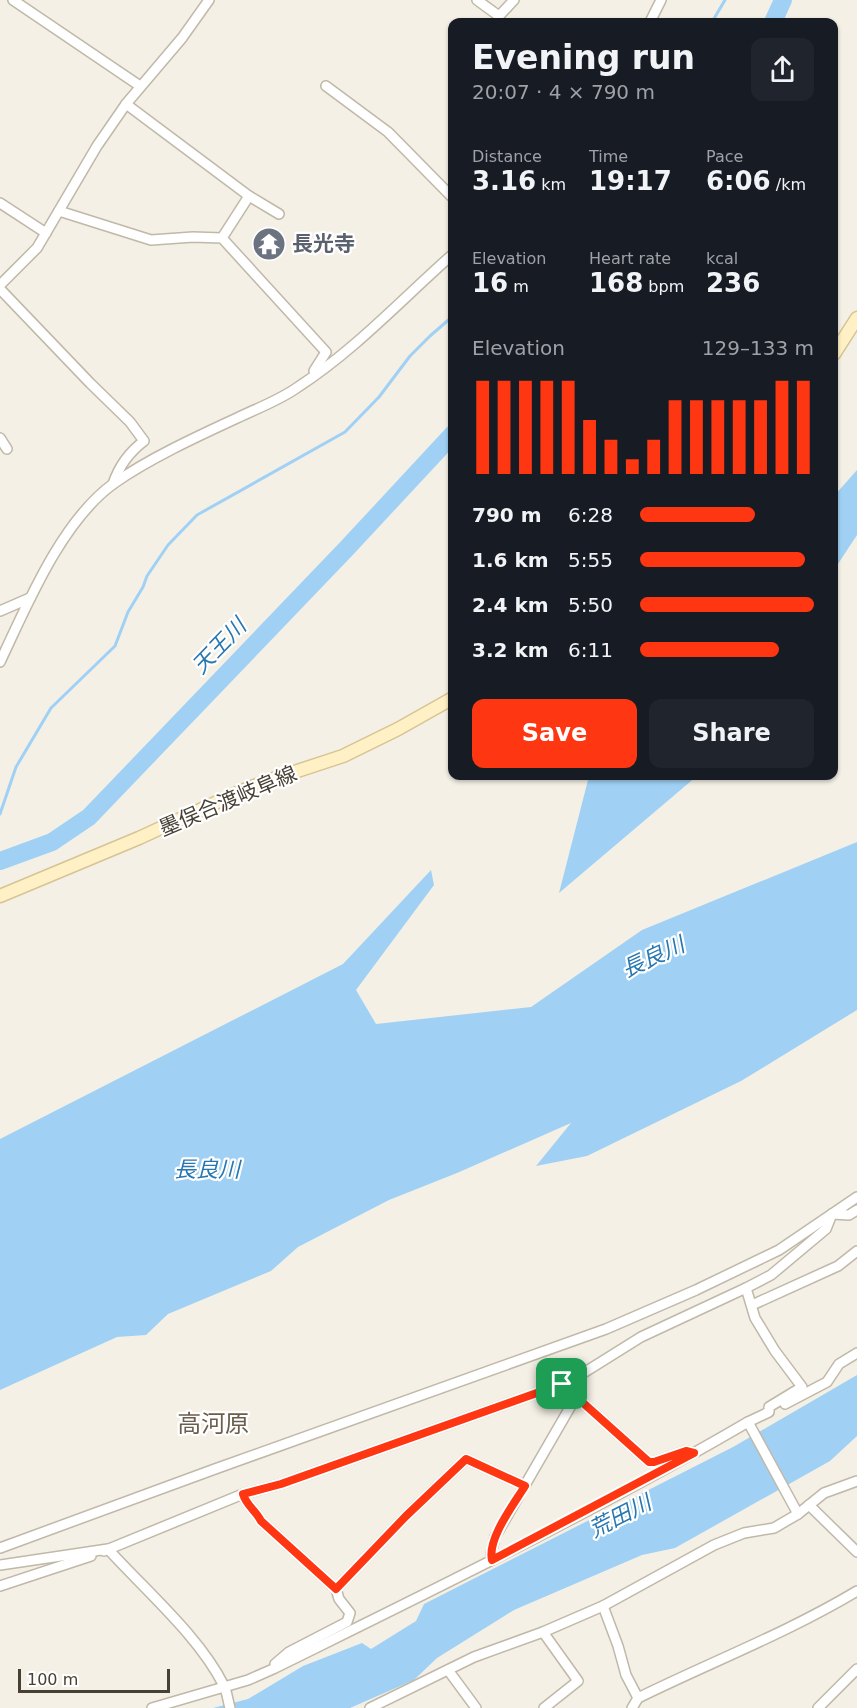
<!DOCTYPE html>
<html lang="en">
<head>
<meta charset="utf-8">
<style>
  :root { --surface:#171b24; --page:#20242c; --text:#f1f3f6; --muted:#9ea1a6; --accent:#ff3612 }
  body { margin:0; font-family:"DejaVu Sans","Noto Sans JP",sans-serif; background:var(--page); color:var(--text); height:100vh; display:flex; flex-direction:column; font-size:22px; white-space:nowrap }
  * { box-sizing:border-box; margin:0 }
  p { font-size:20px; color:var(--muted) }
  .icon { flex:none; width:33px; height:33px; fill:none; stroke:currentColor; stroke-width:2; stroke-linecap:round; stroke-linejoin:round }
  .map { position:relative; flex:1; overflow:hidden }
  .sheet { position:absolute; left:448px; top:18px; width:390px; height:762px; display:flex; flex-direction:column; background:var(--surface); border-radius:12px; box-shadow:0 2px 4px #0004 }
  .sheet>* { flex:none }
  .scale { position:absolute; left:18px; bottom:15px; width:152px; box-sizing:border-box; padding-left:6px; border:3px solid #474035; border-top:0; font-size:16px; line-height:21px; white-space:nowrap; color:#474035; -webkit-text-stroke:4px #fff; paint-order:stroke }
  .pin { position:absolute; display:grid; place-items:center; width:51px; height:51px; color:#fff; margin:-26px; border-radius:12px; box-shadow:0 3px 9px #0006 }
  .round { display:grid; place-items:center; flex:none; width:63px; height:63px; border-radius:12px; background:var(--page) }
  .summary { display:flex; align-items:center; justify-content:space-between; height:102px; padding:0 24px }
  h1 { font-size:33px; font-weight:700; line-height:45px }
  .stats { display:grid; grid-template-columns:repeat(3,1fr); gap:9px; height:102px; padding:6px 24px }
  .stats div { display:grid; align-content:center }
  .stats b { font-size:26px; font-weight:700 }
  .stats small { font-size:16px; font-weight:400 }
  .stats p { font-size:16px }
  .chart { height:168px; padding:12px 24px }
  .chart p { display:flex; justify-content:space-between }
  .chart svg { width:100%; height:108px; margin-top:6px; stroke:var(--accent); stroke-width:6 }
  .primary-button { display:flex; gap:12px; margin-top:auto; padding:12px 24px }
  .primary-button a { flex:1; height:69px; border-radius:12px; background:var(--accent); color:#fff; font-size:24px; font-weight:700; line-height:69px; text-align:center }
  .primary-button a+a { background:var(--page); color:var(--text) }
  ul { padding:0 24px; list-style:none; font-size:20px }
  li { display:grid; grid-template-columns:96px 72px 1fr; align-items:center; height:45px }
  li i { height:15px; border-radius:8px; background:var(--accent) }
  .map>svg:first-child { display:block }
  .water { fill:#a0d1f4 }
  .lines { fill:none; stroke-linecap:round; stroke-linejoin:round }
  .stream { stroke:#a0d1f4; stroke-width:3 }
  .river { stroke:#a0d1f4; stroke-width:18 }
  .minor-casing { stroke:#c0b8a8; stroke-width:12 }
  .secondary-casing { stroke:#d6c494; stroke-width:15 }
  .minor { stroke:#fff; stroke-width:9 }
  .secondary { stroke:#fff1c5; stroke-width:12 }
  .route-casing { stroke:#fff; stroke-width:12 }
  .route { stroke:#ff3612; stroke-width:8 }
  .labels { text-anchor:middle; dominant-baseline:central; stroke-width:4.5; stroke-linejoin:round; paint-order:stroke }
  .worship-label { font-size:21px; font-weight:bold; fill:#5b616d; stroke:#fff; text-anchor:start }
  .street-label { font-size:21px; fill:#474035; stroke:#fff }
  .water-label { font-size:22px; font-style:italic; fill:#2877b1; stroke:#fff }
  .quarter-label { font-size:24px; fill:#6b5e4c; stroke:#fff }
</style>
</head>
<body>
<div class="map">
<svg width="857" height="1708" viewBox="0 0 857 1708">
  <rect width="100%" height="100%" fill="#f4f0e6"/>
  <g class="water">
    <polygon points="857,470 857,535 834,570 834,496"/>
    <polygon points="593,776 697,776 559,893 588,780"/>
    <polygon points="857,842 857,1010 741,1081 587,1156 536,1166 571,1123 457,1173 389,1200 298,1247 271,1271 168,1314 146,1335 117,1337 0,1390 0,1139 343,964 431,870 434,885 356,990 376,1024 531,1007 642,930"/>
    <polygon points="857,1375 857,1436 830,1461 675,1548 642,1555 514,1610 437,1658 414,1680 350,1708 213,1708 248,1699 303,1666 362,1643 371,1649 416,1621 424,1604 733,1447"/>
  </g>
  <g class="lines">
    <g class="stream">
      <polyline points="712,22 725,0"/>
      <polyline points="0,814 16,767 51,708 115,646 128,612 143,587 147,576 168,545 197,515 345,432 379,397 410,356 430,336 453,316"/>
    </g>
    <g class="river">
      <polyline points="773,22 783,0"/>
      <polyline points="0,861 52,842 89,817 347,548 453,434"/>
    </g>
    <g class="minor-casing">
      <g id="minor">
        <polyline points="13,0 140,86"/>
        <polyline points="477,0 499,16 514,0"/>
        <polyline points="650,22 661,0"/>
        <polyline points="326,86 388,132 453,198"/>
        <polyline points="126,104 249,196 279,214"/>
        <polyline points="0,203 46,233"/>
        <polyline points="59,211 151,240 193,237 222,238 326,352 314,371"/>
        <polyline points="222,238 249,196"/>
        <polyline points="0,285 37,248 97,146 126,104 182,38 209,0"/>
        <path d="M0 289 90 383 130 422 144 441C128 453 119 466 113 484"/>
        <polyline points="0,438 7,449"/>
        <polyline points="0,611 30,598"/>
        <path d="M0 662C27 605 61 522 113 484 148 459 198 436 237 418 258 408 280 400 298 387 355 350 402 299 453 254"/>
        <polyline points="832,1214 849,1215 857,1210"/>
        <polyline points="752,1305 838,1266 857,1251"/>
        <polyline points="785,1404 827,1382 839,1364 857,1353"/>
        <polyline points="692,1453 686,1451 654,1462 649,1462 562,1384 577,1377 641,1337 746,1288"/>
        <polyline points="809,1505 857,1552"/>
        <polyline points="798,1514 748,1422 769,1412 769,1407 802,1387 775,1351 755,1318 746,1288 771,1275 826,1229 832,1214"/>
        <polyline points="0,1548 215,1469 606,1329 696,1290 779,1250 857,1197"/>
        <polyline points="104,1551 243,1494"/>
        <polyline points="492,1560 491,1554 495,1537 576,1397"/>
        <path d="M0 1565 108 1549C145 1590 200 1637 224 1686 227 1692 228 1701 230 1708"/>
        <polyline points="0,1586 91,1556"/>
        <polyline points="336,1589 406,1516 466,1459 525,1486"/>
        <polyline points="603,1606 618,1646 626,1675 638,1698"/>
        <polyline points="543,1632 578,1681 544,1708"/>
        <path d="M275 1664 289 1652 347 1622 350 1613 339 1599 336 1589 261 1521C256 1511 246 1505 243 1494L281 1484 562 1384"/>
        <polyline points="448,1670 476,1708"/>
        <path d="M152 1708 248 1680 273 1669C433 1590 594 1512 748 1422"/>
        <polyline points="370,1708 474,1657 543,1632 603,1606 714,1545 744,1533 774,1528 798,1514 824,1493 857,1481"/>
        <path d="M632 1708 638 1698C711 1662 787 1633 857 1591"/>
        <polyline points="818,1708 857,1669"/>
      </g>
    </g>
    <g class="secondary-casing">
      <g id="secondary">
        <polyline points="834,354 857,318"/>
        <polyline points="0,896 139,838 237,793 267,781 343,756 398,729 453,698"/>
      </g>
    </g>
    <use href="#minor" class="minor"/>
    <use href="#secondary" class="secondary"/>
  </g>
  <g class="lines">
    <g class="route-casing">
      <path id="route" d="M562 1384 649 1462H654L686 1451 694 1453 492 1560C487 1539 514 1504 525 1486L466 1459 406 1516 336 1589 261 1521C256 1511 246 1505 243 1494L281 1484Z"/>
    </g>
    <use href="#route" class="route"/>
  </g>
  <defs>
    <g id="temple-disc" transform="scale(1.725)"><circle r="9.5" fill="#6b7280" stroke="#fff"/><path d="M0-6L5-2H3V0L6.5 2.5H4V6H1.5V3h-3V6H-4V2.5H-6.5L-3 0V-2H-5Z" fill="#fff"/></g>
  </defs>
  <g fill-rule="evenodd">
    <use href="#temple-disc" x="269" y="244"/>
  </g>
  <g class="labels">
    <g class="worship-label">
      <text x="292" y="244">長光寺</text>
    </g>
    <g class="street-label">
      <text transform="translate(228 801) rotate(-23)">墨俣合渡岐阜線</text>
    </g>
    <g class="water-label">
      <text transform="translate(219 646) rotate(-46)">天王川</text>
      <text transform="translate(653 957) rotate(-25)">長良川</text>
      <text x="207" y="1169">長良川</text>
      <text transform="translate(620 1516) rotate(-27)">荒田川</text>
    </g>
    <g class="quarter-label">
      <text x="213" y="1424">高河原</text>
    </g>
  </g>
</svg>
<div class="scale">100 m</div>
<div class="pin" style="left:562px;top:1384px;background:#1e9e55"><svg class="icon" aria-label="arrive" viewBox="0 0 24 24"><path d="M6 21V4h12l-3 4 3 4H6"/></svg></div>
<section class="sheet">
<div class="summary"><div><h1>Evening run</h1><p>20:07 · 4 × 790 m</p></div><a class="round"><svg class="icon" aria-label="share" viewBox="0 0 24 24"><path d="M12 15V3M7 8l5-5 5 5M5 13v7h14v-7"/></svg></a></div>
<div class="stats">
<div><p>Distance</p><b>3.16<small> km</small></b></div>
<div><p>Time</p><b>19:17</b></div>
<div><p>Pace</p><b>6:06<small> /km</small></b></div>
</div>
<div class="stats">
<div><p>Elevation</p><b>16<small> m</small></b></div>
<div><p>Heart rate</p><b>168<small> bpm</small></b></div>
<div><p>kcal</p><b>236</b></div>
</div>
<div class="chart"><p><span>Elevation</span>129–133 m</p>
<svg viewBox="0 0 160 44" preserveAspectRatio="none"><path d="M5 44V6M15 44V6M25 44V6M35 44V6M45 44V6M55 44V22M65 44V30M75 44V38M85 44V30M95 44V14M105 44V14M115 44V14M125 44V14M135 44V14M145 44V6M155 44V6"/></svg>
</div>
<ul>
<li><b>790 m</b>6:28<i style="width:66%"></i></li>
<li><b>1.6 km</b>5:55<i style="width:95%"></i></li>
<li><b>2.4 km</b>5:50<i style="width:100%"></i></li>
<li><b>3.2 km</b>6:11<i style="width:80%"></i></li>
</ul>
<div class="primary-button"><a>Save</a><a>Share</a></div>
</section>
</div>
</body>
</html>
